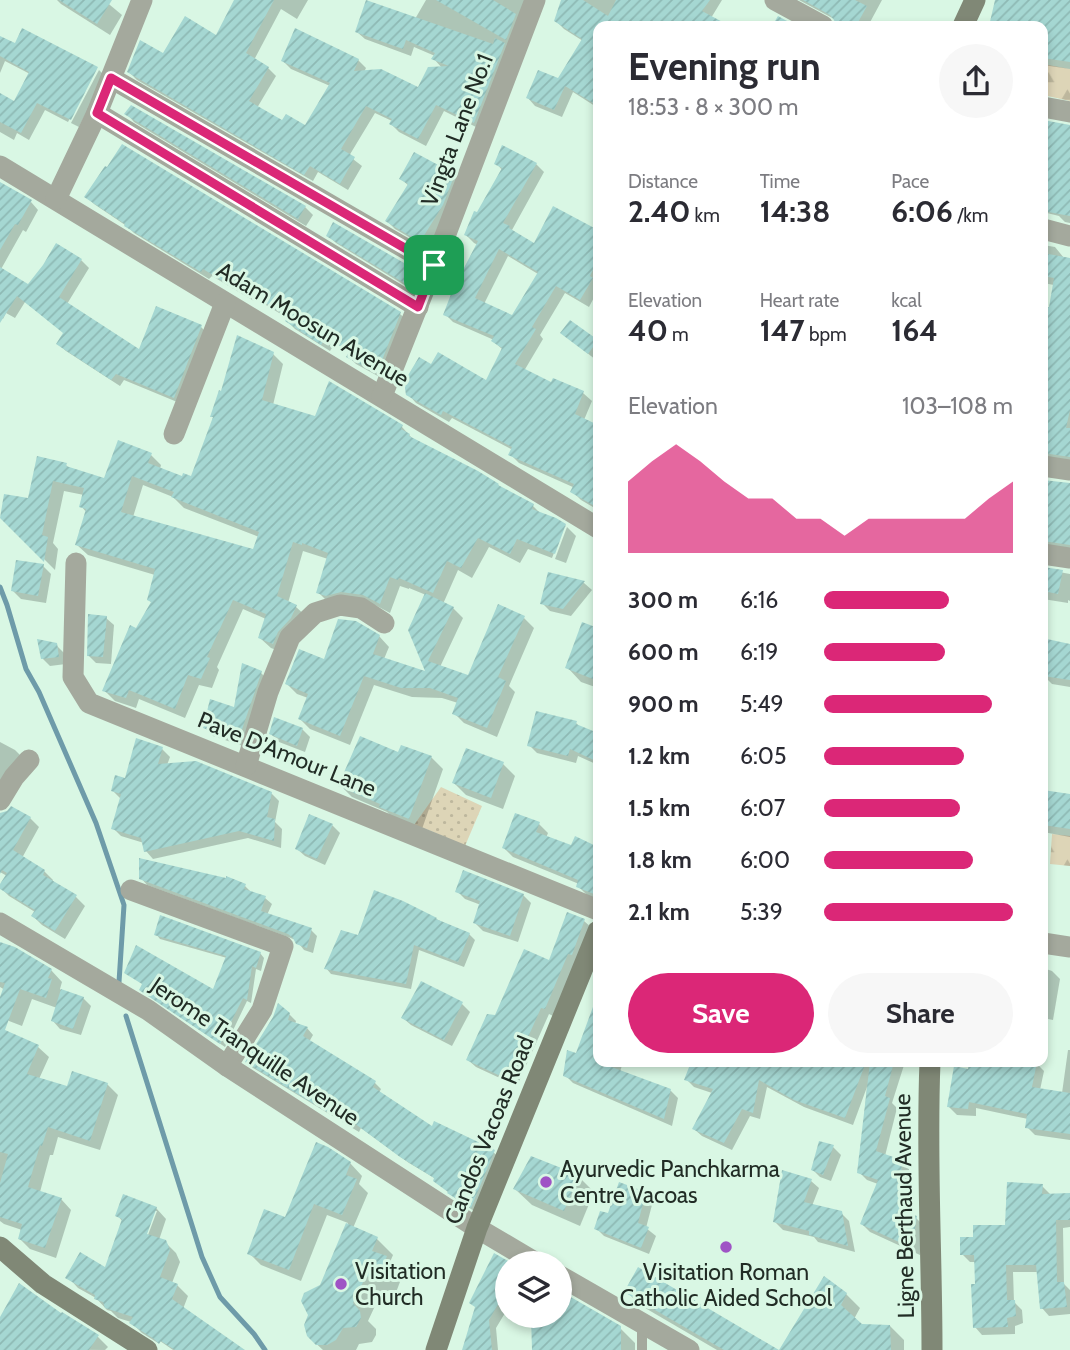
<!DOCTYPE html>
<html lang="en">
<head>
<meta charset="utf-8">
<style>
  :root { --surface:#fff; --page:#f7f7f7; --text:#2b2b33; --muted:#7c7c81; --accent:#db2777 }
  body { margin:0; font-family:Cabin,sans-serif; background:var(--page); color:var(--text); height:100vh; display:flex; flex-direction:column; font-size:26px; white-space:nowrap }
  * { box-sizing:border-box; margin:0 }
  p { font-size:23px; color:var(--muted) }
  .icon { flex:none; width:38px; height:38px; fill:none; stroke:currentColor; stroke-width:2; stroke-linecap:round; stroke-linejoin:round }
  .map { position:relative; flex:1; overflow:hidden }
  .side { position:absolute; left:593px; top:21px; width:455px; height:1046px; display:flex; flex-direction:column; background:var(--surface); border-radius:14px; box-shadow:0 4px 10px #0003 }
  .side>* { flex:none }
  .tools { position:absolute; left:495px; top:1251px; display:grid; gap:14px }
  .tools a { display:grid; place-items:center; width:77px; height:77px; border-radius:50%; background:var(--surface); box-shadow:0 4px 10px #0003; font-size:35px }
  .pin { position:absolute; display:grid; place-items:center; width:60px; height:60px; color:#fff; margin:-30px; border-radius:14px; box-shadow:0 4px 10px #0006 }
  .round { display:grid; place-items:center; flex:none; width:74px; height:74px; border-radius:37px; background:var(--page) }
  .head { display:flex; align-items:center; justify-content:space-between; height:119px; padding:0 35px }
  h1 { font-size:38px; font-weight:800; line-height:52px }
  .figures { display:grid; grid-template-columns:repeat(3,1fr); gap:10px; height:119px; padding:7px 35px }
  .figures div { display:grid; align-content:center }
  .figures b { font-size:30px; font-weight:800 }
  .figures small { font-size:19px; font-weight:400 }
  .figures p { font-size:19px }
  .chart { height:196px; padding:14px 35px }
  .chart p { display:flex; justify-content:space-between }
  .chart svg { width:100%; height:126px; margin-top:7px; fill:var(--accent); opacity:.7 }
  .primary-button { display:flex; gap:14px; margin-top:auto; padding:14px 35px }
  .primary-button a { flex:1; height:80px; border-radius:42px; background:var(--accent); color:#fff; font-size:28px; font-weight:800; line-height:80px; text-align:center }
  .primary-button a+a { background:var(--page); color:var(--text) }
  ul { padding:0 35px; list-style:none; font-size:23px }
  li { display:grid; grid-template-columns:112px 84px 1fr; align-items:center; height:52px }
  li i { height:18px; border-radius:9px; background:var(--accent) }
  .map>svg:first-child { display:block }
  .grass { fill:url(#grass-dots) }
  .forest { fill:url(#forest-firs) }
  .shadow { fill:#0003; fill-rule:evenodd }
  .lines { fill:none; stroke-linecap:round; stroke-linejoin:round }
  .stream { stroke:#6e9ba9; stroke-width:5 }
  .building { fill:url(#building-hatch); fill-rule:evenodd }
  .lane { stroke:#a4a99d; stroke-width:10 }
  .street { stroke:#a4a99d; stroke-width:21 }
  .secondary { stroke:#808876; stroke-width:21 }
  .route-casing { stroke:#fff; stroke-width:14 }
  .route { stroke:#db2777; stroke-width:9 }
  .poi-dot { fill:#9f53c5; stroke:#d9f7e4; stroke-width:2.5 }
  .labels { text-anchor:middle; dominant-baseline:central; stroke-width:6; stroke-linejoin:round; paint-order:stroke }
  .street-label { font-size:23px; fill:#212c25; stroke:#d9f7e4 }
  .poi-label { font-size:23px; fill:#212c25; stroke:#d9f7e4; text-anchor:start }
</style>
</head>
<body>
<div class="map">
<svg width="1070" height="1350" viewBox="0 0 1070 1350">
  <defs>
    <pattern id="grass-dots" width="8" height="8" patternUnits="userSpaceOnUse" patternTransform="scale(1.75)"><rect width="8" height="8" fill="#ddd5b7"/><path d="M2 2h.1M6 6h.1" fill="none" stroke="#bdb79d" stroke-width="1.8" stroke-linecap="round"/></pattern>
    <pattern id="forest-firs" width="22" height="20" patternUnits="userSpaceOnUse" patternTransform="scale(1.75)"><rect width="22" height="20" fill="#ddd5b7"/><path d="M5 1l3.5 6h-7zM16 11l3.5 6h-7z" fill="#bdb79d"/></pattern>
    <pattern id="building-hatch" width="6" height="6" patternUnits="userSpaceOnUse" patternTransform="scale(1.75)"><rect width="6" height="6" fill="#a5d7d2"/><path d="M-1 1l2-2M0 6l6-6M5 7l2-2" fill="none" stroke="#8eb9b4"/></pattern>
  </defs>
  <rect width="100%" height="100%" fill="#d9f7e4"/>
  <polygon class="grass" points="441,787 482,806 465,846 431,831 414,825"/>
  <g class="forest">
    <polygon points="1043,64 1070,69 1070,101 1043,95"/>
    <polygon points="1052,834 1070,836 1070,866 1050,864"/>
  </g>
  <g class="shadow">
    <polygon points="57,0 104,0 122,15 110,35 61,4"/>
    <polygon points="236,0 308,0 297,19 281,9 254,60 268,68 276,76 257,108 282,123 305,128 330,86 291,69 283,61 358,60 366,68 364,72 419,90 442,68 434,59 435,56 414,47 411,56 365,39 357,32 415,19 426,0 533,0 482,130 444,111 426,146 399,132 391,124 392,121 375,113 349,156 362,166 348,190 318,172 313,181 137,80 129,72 163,55 216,37"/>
    <polygon points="563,0 722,0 711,18 727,26 598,26 598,108 573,92 562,117 535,106 528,98 559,81 583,41 564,29 556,21"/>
    <polygon points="799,0 882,0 868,26 837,26 836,20"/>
    <polygon points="997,0 1070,0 1070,69 1043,65 1043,26 990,26"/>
    <polygon points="23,30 97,69 95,69 68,122 45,110 29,140 17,133 14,140 0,132 0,95 15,103 30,74 5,61 0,73 0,38 16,45"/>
    <polygon points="99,70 105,76 79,127 71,123"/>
    <polygon points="127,114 305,207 313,215 306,226 134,122"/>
    <polygon points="1043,122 1070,127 1070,223 1065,222 1059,216 1043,212"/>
    <path d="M496 163 536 164 544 172 512 230 534 245 593 229 598 219V290L589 307 565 293 540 335 543 339 524 371 552 385 554 381 583 393 592 401 584 420 598 426V510L581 500 573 492 575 488 519 463 511 455 513 450 452 418 449 422 416 403 408 394 431 366 487 382 502 349 493 341 494 340 453 322 445 314 478 245 474 243 466 235 502 170ZM508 256 538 274 513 317 484 304Z"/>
    <polygon points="454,176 461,183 450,213 428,248 395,229 387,221 409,186 401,179"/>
    <polygon points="0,184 31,202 38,210 26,232 23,230 0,271"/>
    <polygon points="86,196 400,314 408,321 385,380 356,364 349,357 350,353 335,343 330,351 295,329 287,321 289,319 256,299 254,301 212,276 209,279 134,233 128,227 94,204"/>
    <polygon points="328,236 417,272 424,280 419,294 336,243"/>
    <polygon points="1043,245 1055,247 1064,258 1070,260 1070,464 1043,461 1043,313 1047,314 1050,309 1054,285 1043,283"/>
    <polygon points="81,260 89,268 67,304 140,351 201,327 209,335 182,404 124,380 120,386 66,351 58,344 65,333 25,302 15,318 6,313 3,319 0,317 0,277 28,287"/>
    <polygon points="571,322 598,343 598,360 596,360 562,333"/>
    <path d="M273 354 283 364 273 405 316 418 402 427 412 438 498 485 503 489 533 506 541 514 555 519 566 527H564L552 558 528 549 520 563 489 547 472 578 458 570 443 604 453 608 463 618 440 667 469 677 499 606 524 618 534 628 509 686 515 692 497 737 464 723 454 713 458 703 442 698 412 697 374 685 350 745 310 729 300 719 308 698 297 694 287 684 325 661 379 636 389 647 384 659 428 673 410 630 426 595 409 588V589L400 586 390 613 375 605 329 603 318 592 328 559 303 551 288 603 296 607 307 617 284 653 271 648 260 638 266 619 243 609 217 667 219 670 212 688 199 685 185 718 139 699 136 708 115 701 104 690 152 603 149 600 155 575 88 555 77 545 87 513 81 506 84 495 64 491 53 543 58 549 55 570 1 516 29 501 66 465 70 469 105 480 151 455 161 465 160 469 183 478H193ZM143 485 173 497 184 508 259 537 254 551 133 517Z"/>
    <polygon points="1070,484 1070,553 1052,550 1043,541 1048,506 1043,501 1043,491"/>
    <polygon points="567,527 576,536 566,563 555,559"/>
    <polygon points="43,566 51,574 46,603 21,599 13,591"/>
    <polygon points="1043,569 1070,574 1070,601 1068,600 1068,603 1043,599"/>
    <polygon points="549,574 584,583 592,590 571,616 550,611 542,603"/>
    <polygon points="106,618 114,625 111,664 96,663 88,655"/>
    <polygon points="598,622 598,688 581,682 567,667 596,629"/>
    <polygon points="56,645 64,653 66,664 50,666 42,658"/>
    <polygon points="1070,645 1070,687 1052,684 1043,675"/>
    <polygon points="261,673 269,681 246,747 213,736 205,728 235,710"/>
    <polygon points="576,723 581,728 598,735 598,765 578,756 576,763 537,753 529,745"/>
    <polygon points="302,729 310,737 305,752 279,742 271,734"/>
    <polygon points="0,742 15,750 24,759 0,798"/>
    <polygon points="162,749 170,757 167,765 271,793 279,801 275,822 282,829 281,848 248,838 153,859 146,851 144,843 121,836 113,828 122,800 113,791"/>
    <polygon points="431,757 443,769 422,829 393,818 387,812 352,797 340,785"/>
    <polygon points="503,764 515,776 503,809 466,795 454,783"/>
    <polygon points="1043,792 1070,796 1070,837 1043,832"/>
    <polygon points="0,815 30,818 39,827 22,858 44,871 53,880 52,882 76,897 85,906 65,939 42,925 33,916 35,912 9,896 0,887 7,876 0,872"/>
    <polygon points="539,824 548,833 546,838 572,847 574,842 598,856 598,900 587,895 578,886 579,884 513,857 504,848"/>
    <polygon points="332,825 340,833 325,865 305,856 297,849"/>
    <polygon points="141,878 245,886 251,892 265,898 272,904 267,915 311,930 317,936 313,953 304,950 296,940 147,885"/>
    <polygon points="457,891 523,895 531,903 518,942 483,931 475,923 481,905 465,899"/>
    <polygon points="568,914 584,921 592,928 553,1016 549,1014 517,1086 476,1067 468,1060 496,1017 550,963"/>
    <polygon points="436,919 469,934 475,940 464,967 419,950 411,989 331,974 326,968 359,938"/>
    <polygon points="156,934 260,953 264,958 261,971 256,969 251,1003 247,1001 225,1047 146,994 214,992 227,958 160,939"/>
    <polygon points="0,950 51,970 62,982 60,989 62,991 83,998 91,1006 81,1035 60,1029 53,1021 57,1008 32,999 22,1026 9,1021 0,1012 0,1002 5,990 0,987"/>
    <polygon points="1043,968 1052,971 1060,979 1053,1020 1043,1018"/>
    <polygon points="462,1004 470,1012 452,1046 411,1025 403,1018"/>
    <polygon points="595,1005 598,1006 598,1062 623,1062 620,1072 671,1091 678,1098 672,1126 573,1083 565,1075 577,1056"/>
    <polygon points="289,1014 296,1021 295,1024 307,1028 313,1035 309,1042 375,1083 381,1089 379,1093 433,1128 493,1152 500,1158 477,1213 456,1199 436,1179 409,1163 361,1128 359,1132 253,1068 247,1062"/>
    <polygon points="0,1030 38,1047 49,1057 39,1079 68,1088 107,1084 118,1095 100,1150 58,1137 53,1155 50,1155 40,1192 61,1199 71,1210 56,1258 30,1249 19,1238 22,1230 4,1224 0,1221"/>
    <polygon points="1068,1050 1070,1050 1070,1140 1035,1135 1027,1127 1028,1119 976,1108 976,1116 957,1115 949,1107 970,1071 1036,1063 1044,1071 1040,1090 1062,1093"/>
    <polygon points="693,1062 905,1062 892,1103 897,1108 885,1156 901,1161 909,1169 906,1214 916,1218 924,1226 920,1255 870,1232 862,1224 878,1184 867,1180 859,1172 867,1087 853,1125 804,1107 767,1087 760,1119 750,1116 732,1150 702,1136 694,1129 712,1093 694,1087 686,1079"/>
    <polygon points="820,1143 833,1147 841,1155 831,1181 820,1177 813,1170"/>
    <polygon points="350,1163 362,1176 359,1184 368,1193 353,1228 377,1239 393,1255 390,1262 403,1274 395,1295 382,1291 368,1321 376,1329 376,1335 372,1342 359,1344 356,1350 323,1350 308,1336 322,1286 348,1223 327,1215 301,1281 261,1265 249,1253"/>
    <polygon points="578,1176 594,1192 580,1226 532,1205 515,1189"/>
    <polygon points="811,1181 819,1188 812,1206 841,1213 849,1221 855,1252 818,1242 814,1237 783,1230 775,1222"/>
    <polygon points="1042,1186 1050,1194 1070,1195 1070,1227 1063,1228 1064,1284 1070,1290 1070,1314 1049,1316 1042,1308 1038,1272 1013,1272 1014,1302 1022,1310 1023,1323 1015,1326 1015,1334 982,1335 975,1327 977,1285 976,1262 970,1262 962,1254 975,1239 1007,1226"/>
    <polygon points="645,1193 653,1201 646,1228 656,1236 649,1254 604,1236 596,1228 609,1215"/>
    <path d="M156 1208 166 1219 159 1240 165 1242 176 1253 180 1262 172 1283 177 1285 188 1296 183 1309 238 1350H173L160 1341 158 1343 142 1333 131 1322 118 1318 111 1311 107 1310 96 1298 78 1288 68 1277 106 1269 123 1222 117 1215ZM153 1211H157L145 1243 142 1241Z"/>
    <polygon points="508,1264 508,1308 496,1328 498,1350 463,1350"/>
    <polygon points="626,1291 776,1350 717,1350 640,1305"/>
    <polygon points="846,1294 860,1308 854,1319 861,1325 890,1326 904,1340 904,1350 781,1350"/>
    <polygon points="560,1300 564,1300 620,1328 635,1343 635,1350 538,1350 533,1316 560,1316"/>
    <polygon points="62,1316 98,1337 108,1347 105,1350 0,1349 0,1337"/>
  </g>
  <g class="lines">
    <g class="stream">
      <polyline points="0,587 7,605 26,669 39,692 96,823 124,905 119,982"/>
      <polyline points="126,1016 202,1257 220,1297 254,1334 265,1350"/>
    </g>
  </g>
  <g class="building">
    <polygon points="59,0 112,0 97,24"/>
    <polygon points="234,0 274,0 246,53 269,67 249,101 282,120 286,114 305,125 330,83 281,61 295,28 359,59 354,71 381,69 418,87 428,67 449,66 431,59 435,53 406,40 403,49 355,32 366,0 493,44 495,38 505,43 474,123 436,105 418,139 389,124 392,119 366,106 341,149 355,157 340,184 310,166 304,175 127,72 140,40 163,53 185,16 216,35"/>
    <polygon points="436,0 493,0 516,14 506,40"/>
    <polygon points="561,0 583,0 608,16 616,0 710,0 702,11 730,26 598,26 598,106 565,86 554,110 526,98 538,70 558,78 582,39 554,21"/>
    <polygon points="803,0 855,0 867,6 856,26 836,26 834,20 830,15"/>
    <polygon points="995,0 1070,0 1070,62 1043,58 1045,26 989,26"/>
    <polygon points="778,16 796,26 772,26"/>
    <polygon points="22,28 98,67 71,120 37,103 21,133 0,122 0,93 14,101 29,72 0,56 0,36 15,43"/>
    <polygon points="131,105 306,206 298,219 124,114"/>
    <polygon points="1043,120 1070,125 1070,216 1043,211"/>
    <polygon points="122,144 401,312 377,373 346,357 349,352 326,337 321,345 285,321 288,317 248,292 246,295 203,269 201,272 124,226 125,224 84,197 105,166 107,167"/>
    <path d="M502 145 537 163 503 223 510 226 509 228 534 243 553 206 598 230V259L590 276 593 278 580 300 556 286 532 327 536 329 515 364 551 382 553 378 584 391 575 414 598 425V508L570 492 574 484 508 455 512 447 443 411 441 415 406 395 404 382 419 357 431 364 438 352 486 380 502 348 491 341 494 336 443 315 453 289 478 241 464 235 474 211 477 212 502 168 494 164ZM499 249 538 272 512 315 475 298Z"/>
    <polygon points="414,152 455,174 443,205 420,242 385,221 408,184 399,179"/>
    <polygon points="0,182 32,200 18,225 15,224 0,250"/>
    <polygon points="333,222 418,271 411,287 326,236"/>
    <polygon points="56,243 82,259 59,297 139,349 156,306 202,325 174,398 116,374 111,380 56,344 63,333 17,296 0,323 0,267 28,284 43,265"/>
    <polygon points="1043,253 1070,258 1070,410 1066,428 1070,428 1070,457 1043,453 1043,327 1047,307 1049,307 1054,278 1043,276"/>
    <polygon points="570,320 598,340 588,354 560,333"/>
    <path d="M237 335 274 352 262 400 315 416 329 381 403 425 401 429 410 434 409 436 478 471 499 484 498 485 534 504 532 509 556 518 566 524 555 554 517 539 510 554 478 538 461 568 447 561 433 593 399 578 398 580 390 577 380 604 363 595 341 592 326 596 316 593 328 553 302 543V545L293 542 277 596 297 605 291 618 278 632 273 644 258 638 266 614 233 600 207 657 210 658 201 679 188 675 175 709 129 690 126 698 102 691 130 625 136 628 151 602 147 600 155 569 75 545 86 509 79 507 84 488 53 481 42 535 48 537 44 562 0 518 4 494 28 498 37 456 67 463 66 466 104 478 118 440 152 453 148 463 182 476 183 473 191 476 213 417H210L219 390 221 391ZM132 476 174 492 171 497 259 532 253 549 121 512Z"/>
    <polygon points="1043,480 1070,483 1070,545 1043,541 1043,526 1047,502 1043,501"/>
    <polygon points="16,560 44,564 38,596 11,591"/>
    <polygon points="1043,567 1063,570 1058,594 1043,591"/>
    <polygon points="548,572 585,581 563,609 540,604"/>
    <polygon points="425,593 454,607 428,661 468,675 498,604 525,616 498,677 506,681 487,728 452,714 458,698 430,688 401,688 364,676 340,736 298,719 308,694 285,684 299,649 324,659 338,619 356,621 380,635 373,654 425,671 408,630"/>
    <polygon points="88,614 107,616 103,657 87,656"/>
    <polygon points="582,622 598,628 598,681 565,668"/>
    <polygon points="37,639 57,643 59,657 41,659"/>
    <polygon points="1047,639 1070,644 1070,680 1043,676 1043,663"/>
    <polygon points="242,663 262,671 238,741 203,728 210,699 234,707"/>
    <polygon points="536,711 577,721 576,724 598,733 598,762 570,749 568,756 527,746"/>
    <polygon points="274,717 303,728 297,746 269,734"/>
    <polygon points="360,736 398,752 401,745 432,756 409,819 379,807 380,804 338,786"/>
    <polygon points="136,738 163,747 158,764 196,761 272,792 267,817 275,819 274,841 239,831 144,852 141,838 111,829 121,794 111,791 115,775 125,778"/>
    <polygon points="466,748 504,762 491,798 452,783"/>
    <polygon points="1043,790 1070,794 1070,829 1043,825"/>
    <polygon points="11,806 31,817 13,850 45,870 43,875 77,895 55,931 31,916 35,910 0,889 0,884 7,873 2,870 0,874 0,813 7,811"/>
    <polygon points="515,813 540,822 536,832 571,845 575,836 598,847 598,883 594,894 576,887 578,880 502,848"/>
    <polygon points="309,814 333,824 317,859 295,849"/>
    <polygon points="139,858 226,878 226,876 246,884 244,889 266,896 261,911 312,928 307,948 296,944 293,938 288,934 139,879"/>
    <polygon points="463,870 524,894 510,936 473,923 480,901 455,892"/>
    <polygon points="374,890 403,901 437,918 436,919 470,933 458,962 414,945 406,984 324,969 341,930 358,935"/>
    <polygon points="567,912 585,919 572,955 568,954 545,1009 541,1008 509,1080 466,1060 487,1014 495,1015 524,949 549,960"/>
    <polygon points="160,915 261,952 256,968 252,966 247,1000 243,998 220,1044 139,990 142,984 124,973 136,945 213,989 226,956 154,935"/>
    <polygon points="0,942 15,947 52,969 48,978 52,979 46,998 20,989 5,1030 39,1045 27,1074 67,1086 72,1071 108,1083 90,1141 48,1127 42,1146 40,1145 28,1187 62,1198 45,1248 18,1239 22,1224 0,1217 0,1183 8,1154 0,1152 0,997 5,983 0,982"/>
    <polygon points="421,981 463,1002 444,1040 401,1018"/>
    <polygon points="61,989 84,997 73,1029 51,1021"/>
    <polygon points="597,996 598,996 598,1062 671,1089 664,1119 563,1076 567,1050 576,1053"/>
    <polygon points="278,1003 290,1013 288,1020 308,1027 303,1036 376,1081 373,1087 432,1126 434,1121 495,1150 471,1208 447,1193 448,1192 433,1181 434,1178 400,1157 354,1123 352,1127 245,1062 273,1017"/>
    <polygon points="691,1062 866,1062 845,1118 794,1100 759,1080 753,1113 742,1109 724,1143 692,1129 713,1089 684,1080"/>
    <polygon points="870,1062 894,1062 885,1096 890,1098 876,1151 902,1160 899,1210 917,1216 912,1248 860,1224 878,1180 857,1173"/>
    <polygon points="969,1062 1037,1062 1032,1087 1070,1093 1070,1134 1025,1128 1027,1114 969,1102 968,1109 947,1107 954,1066 968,1069"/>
    <polygon points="819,1141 834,1145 823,1175 811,1170"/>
    <polygon points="316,1142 328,1147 351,1162 346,1175 357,1179 342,1215 314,1204 289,1270 247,1254 264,1209 285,1217"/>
    <polygon points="531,1156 579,1175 564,1211 513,1189"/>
    <polygon points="782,1170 812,1179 804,1202 842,1211 848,1246 809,1235 809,1231 773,1222"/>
    <polygon points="619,1182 646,1192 638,1223 649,1227 641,1248 594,1229 600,1211 608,1213"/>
    <polygon points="1007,1182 1043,1184 1042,1194 1070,1193 1070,1220 1056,1220 1057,1282 1064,1282 1067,1307 1040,1309 1036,1265 1006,1265 1007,1300 1015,1300 1016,1316 1007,1318 1008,1327 973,1328 971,1284 975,1284 974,1255 960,1255 960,1237 973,1237 973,1225 1005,1225"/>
    <polygon points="123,1194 157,1207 147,1234 166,1240 170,1250 160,1277 178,1284 172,1299 245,1350 175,1350 161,1341 159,1344 154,1339 129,1323 133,1317 105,1308 103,1302 94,1299 95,1295 65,1278 80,1252 105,1267 122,1219 115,1216"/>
    <polygon points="346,1223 378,1237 372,1251 387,1256 378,1280 366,1276 353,1303 360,1311 361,1318 356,1327 343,1328 336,1340 327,1345 316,1345 307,1336 304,1325 308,1315 301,1301 304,1293 320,1285"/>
    <polygon points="494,1253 508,1261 508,1287 489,1320 492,1350 462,1350 475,1307 469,1303"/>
    <polygon points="638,1267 779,1350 824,1276 847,1293 841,1305 862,1324 890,1325 891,1350 724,1350 624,1292"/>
    <polygon points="19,1283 61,1313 62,1312 99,1335 89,1350 0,1350 0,1317"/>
    <polygon points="562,1292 621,1326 621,1350 532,1350 531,1316 562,1316"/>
  </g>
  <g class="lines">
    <polyline class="lane" points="642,1324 642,1350"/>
    <g class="street">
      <polyline points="775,0 823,26"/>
      <polyline points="111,78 434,265"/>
      <polyline points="1043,107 1070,112"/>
      <polyline points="97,113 418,307"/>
      <polyline points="0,166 598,528"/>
      <polyline points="56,199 97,113 142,0"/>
      <polyline points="1043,229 1070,236"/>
      <polyline points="382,396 434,265 535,0"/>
      <polyline points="174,434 225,303"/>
      <polyline points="1043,466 1070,470"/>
      <polyline points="1043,554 1070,558"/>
      <polyline points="76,563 73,677 89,703 598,910"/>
      <polyline points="246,766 268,692 290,637 315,613 340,605 361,608 384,623"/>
      <polyline points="0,800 14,777 29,760"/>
      <polyline points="131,890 283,946 262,1010 227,1066"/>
      <polyline points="0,923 148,1010 227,1066 477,1228 538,1264"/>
      <polyline points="1043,943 1070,947"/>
      <polyline points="560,1276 689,1350"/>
    </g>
    <g class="secondary">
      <polyline points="963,26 975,0"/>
      <path d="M930 1062C926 1158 932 1254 932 1350"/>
      <polyline points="0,1247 43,1284 147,1350"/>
      <polyline points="436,1350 477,1228 598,931"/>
    </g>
  </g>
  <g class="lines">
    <g class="route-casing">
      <polygon id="route" points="111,78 434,265 418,307 97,113"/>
    </g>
    <use href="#route" class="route"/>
  </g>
  <g class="poi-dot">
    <circle cx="546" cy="1182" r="7"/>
    <circle cx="726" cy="1247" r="7"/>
    <circle cx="341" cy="1284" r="7"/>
  </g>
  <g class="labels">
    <g class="street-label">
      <text transform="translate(457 130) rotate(-69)">Vingta Lane No.1</text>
      <text transform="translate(313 324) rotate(31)">Adam Moosun Avenue</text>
      <text transform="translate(287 754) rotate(22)">Pave D'Amour Lane</text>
      <text transform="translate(255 1051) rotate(34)">Jerome Tranquille Avenue</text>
      <text transform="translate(489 1130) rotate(-68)">Candos Vacoas Road</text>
      <text transform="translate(904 1206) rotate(-91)">Ligne Berthaud Avenue</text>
    </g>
    <g class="poi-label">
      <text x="560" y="1169">Ayurvedic Panchkarma<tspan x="560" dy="26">Centre Vacoas</tspan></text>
      <text x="355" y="1271">Visitation<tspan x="355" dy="26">Church</tspan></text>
      <text x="726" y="1272" text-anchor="middle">Visitation Roman<tspan x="726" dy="26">Catholic Aided School</tspan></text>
    </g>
  </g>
</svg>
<div class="tools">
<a><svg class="icon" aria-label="layers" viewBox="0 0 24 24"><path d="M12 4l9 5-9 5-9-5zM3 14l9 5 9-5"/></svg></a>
</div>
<div class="pin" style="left:434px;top:265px;background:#1e9e55"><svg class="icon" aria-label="arrive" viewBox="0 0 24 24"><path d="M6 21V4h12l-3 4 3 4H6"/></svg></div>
<section class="side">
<div class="head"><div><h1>Evening run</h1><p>18:53 · 8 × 300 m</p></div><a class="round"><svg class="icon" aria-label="share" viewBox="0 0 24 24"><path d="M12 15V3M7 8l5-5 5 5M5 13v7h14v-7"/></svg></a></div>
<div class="figures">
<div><p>Distance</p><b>2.40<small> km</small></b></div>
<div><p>Time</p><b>14:38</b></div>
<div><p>Pace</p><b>6:06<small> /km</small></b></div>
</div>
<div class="figures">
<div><p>Elevation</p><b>40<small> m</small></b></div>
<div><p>Heart rate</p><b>147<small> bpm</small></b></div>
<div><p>kcal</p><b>164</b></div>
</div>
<div class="chart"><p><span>Elevation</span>103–108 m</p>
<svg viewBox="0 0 160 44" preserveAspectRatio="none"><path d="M0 44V19L10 12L20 6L30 12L40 19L50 25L60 25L70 32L80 32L90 38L100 32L110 32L120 32L130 32L140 32L150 25L160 19V44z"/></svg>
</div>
<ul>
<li><b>300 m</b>6:16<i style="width:66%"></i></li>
<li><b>600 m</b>6:19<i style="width:64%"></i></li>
<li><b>900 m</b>5:49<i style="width:89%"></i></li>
<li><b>1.2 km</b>6:05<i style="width:74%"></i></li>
<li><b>1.5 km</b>6:07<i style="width:72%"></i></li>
<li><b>1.8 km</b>6:00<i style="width:79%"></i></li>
<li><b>2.1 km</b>5:39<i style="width:100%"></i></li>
</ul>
<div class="primary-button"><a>Save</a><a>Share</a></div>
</section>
</div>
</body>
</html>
